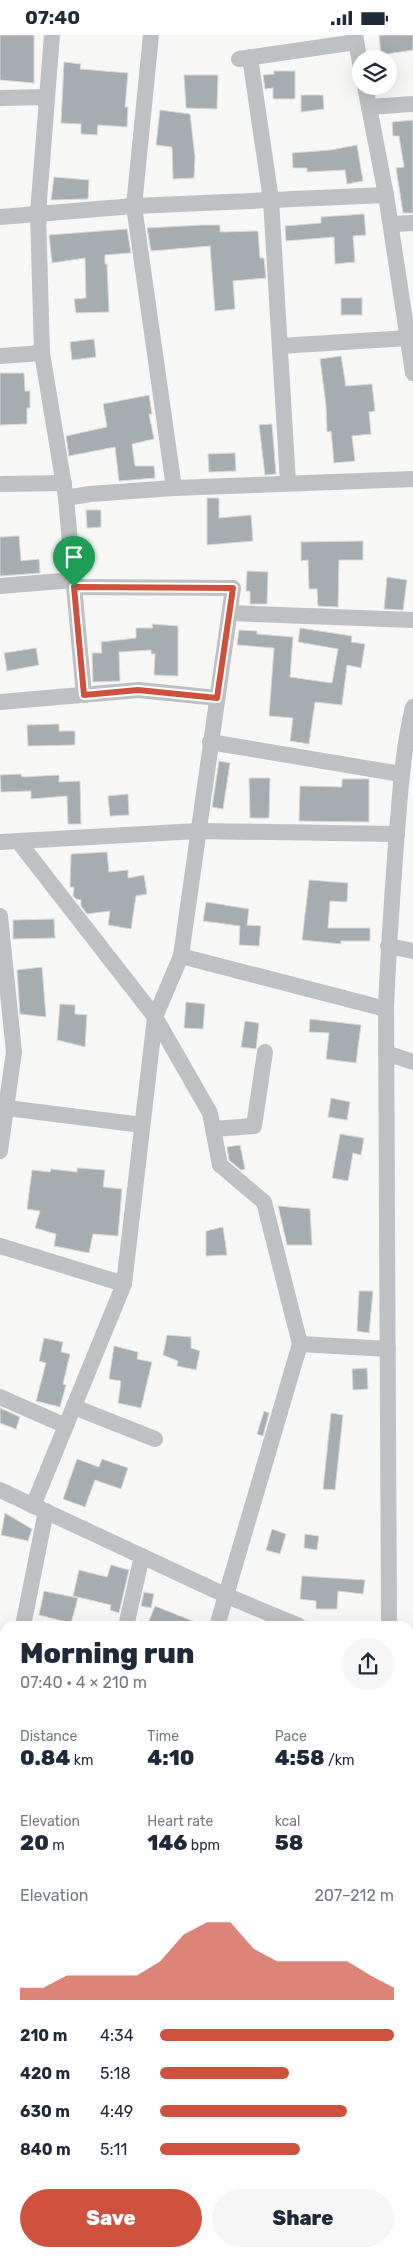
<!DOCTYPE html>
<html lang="en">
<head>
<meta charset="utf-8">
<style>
  :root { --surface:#fff; --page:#f6f6f7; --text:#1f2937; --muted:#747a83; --accent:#ce513e }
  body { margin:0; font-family:Rubik,sans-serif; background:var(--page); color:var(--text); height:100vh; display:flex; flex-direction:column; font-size:19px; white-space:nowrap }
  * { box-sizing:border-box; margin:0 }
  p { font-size:16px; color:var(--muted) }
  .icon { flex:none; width:28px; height:28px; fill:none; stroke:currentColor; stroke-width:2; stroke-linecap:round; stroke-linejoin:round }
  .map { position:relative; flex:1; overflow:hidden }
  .panel { position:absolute; left:0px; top:1586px; width:414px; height:636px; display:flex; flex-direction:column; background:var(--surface); border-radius:15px 15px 0 0; box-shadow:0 5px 20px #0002 }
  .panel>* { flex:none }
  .fabs { position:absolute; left:352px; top:15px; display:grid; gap:10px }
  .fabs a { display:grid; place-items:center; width:45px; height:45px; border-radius:50%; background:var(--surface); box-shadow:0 5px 20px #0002; font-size:25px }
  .pin { position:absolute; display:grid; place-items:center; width:42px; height:42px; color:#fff; margin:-51px -21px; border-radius:50% 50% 50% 0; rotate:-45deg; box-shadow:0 0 5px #0007 }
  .pin .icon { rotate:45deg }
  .round { display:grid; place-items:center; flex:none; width:52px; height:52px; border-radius:26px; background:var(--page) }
  .headline { display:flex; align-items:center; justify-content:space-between; height:85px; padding:0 20px }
  h1 { font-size:28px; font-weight:800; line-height:38px }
  .figures { display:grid; grid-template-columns:repeat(3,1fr); gap:8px; height:85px; padding:5px 20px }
  .figures div { display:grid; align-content:center }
  .figures b { font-size:21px; font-weight:800 }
  .figures small { font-size:14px; font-weight:400 }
  .figures p { font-size:14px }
  .chart { height:140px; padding:10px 20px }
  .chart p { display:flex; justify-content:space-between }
  .chart svg { width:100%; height:90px; margin-top:5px; fill:var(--accent); opacity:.7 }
  .button { display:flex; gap:10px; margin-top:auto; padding:10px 20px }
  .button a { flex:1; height:58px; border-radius:30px; background:var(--accent); color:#fff; font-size:20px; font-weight:800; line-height:58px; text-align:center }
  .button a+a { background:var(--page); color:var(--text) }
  ul { padding:0 20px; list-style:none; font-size:16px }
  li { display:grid; grid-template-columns:80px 60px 1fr; align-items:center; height:38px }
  li i { height:12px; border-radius:6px; background:var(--accent) }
  .status { display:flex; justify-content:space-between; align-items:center; height:35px; padding:0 25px; background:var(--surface); direction:ltr }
  .status svg { height:14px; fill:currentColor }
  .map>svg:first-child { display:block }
  .building { fill:#a5adb1; stroke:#d9d9d7 }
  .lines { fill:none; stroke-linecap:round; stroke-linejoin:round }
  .minor { stroke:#bdc1c4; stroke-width:16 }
  .route-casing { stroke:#fff; stroke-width:10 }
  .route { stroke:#ce513e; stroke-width:6 }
</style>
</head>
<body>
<div class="status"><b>07:40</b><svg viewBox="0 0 49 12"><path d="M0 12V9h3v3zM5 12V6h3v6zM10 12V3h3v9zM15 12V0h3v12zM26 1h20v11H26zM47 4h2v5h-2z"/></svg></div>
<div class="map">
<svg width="413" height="2222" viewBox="0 0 413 2222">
  <rect width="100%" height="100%" fill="#f7f7f5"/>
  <g class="building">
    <polygon points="0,0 34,0 34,48 0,45"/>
    <polygon points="379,0 413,0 413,15 381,20"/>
    <polygon points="64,27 81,29 80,34 128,38 125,72 128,72 127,92 98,90 97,100 81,99 81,89 61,88"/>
    <polygon points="274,36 295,36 295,64 273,64 273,53 265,54 263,40 274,39"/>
    <polygon points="184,40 218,40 217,74 186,73"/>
    <polygon points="301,60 323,60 324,74 301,77"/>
    <polygon points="160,75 190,79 195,122 194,143 173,144 172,112 156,110"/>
    <polygon points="413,85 413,178 403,178 396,133 404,132 399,101 393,101 392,87"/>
    <polygon points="357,110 363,146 347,149 345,135 307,137 307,133 293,133 292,118 331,115"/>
    <polygon points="54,142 89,145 88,164 51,165"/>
    <polygon points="364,179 366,200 353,201 355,227 335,229 334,202 286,206 285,191 321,188 321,182"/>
    <polygon points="202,190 220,190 220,197 258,196 260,223 264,223 266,243 233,246 235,274 215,276 210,211 151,216 147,193"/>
    <polygon points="127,194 131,218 105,220 105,229 107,229 109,277 76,278 74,264 86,263 85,223 52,228 49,200"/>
    <rect x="341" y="263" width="21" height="17"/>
    <polygon points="94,304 96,322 72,325 70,307"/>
    <polygon points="341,321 346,351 372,349 375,376 369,377 371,399 352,401 355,426 334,428 331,396 327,397 326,370 320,324"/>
    <polygon points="0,338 24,338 25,356 30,356 30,373 27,373 27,389 0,390"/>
    <polygon points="149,360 152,379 149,379 154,404 132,409 135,431 154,431 155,443 119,446 115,412 69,421 66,401 107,392 103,369"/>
    <polygon points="272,389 276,439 265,440 259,390"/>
    <polygon points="235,418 236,436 209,437 208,419"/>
    <polygon points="207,463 219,463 219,483 251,480 253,506 207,510"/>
    <polygon points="86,475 101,475 101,492 87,493"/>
    <polygon points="19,501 21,526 39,524 40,538 0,541 0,502"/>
    <polygon points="363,506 363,525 339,525 338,572 318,571 317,554 309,554 308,525 301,526 301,507"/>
    <polygon points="247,536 268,537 267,569 250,569 250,556 246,556"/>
    <polygon points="387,542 407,545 403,575 384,574"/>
    <polygon points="152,589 178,591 178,641 154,640 155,619 151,619 151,615 119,617 120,646 93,647 92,618 102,618 101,607 136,603 136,593 153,593"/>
    <polygon points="300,593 352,601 351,607 365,609 361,633 347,630 342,670 315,667 309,709 290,706 293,683 269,681 274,613 237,610 239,595 257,596 257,599 293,602 290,642 332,648 338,614 298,607"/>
    <polygon points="36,613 39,630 7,636 4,618"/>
    <polygon points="59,689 59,696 75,696 75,710 28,711 27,690"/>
    <polygon points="219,726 230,728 223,774 212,772"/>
    <polygon points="21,739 22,742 59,740 59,747 80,746 81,789 68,789 67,761 31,764 31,756 1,757 0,740"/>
    <polygon points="249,743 270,743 269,783 250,783"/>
    <polygon points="342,744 369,744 369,787 299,786 300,751 342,752"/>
    <polygon points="128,759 129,780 110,781 108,761"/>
    <polygon points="107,817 109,837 128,835 128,843 144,840 147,859 136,861 131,894 108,890 110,876 87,879 81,871 81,865 76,864 73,861 74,852 70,852 71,819"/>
    <polygon points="309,845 348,848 347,867 330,866 328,893 370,893 370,906 341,906 341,909 302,905"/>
    <polygon points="206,867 249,874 247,890 261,891 259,911 239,910 240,891 203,886"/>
    <polygon points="54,884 55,903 13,904 13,885"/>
    <polygon points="42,932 46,982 20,979 17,935"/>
    <polygon points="186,967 205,969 203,994 184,993"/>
    <polygon points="60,969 75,970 75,979 87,980 85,1012 57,1005"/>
    <polygon points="310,984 361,990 356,1028 326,1024 329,998 309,997"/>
    <polygon points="245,986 259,988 256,1014 241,1012"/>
    <polygon points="331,1063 350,1067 347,1085 328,1082"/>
    <polygon points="340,1099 364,1103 361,1120 353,1118 348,1146 332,1143"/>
    <polygon points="240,1110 245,1134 241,1135 229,1125 227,1112"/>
    <polygon points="77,1133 105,1135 103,1152 122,1154 118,1201 93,1199 89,1218 54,1211 56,1199 35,1193 40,1176 27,1174 32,1135 50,1137 51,1134 77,1137"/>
    <polygon points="278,1171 310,1174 312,1210 287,1210"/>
    <polygon points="223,1192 227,1220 206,1221 206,1196"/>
    <polygon points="359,1256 373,1256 369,1298 357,1296"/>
    <polygon points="167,1300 191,1302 191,1313 200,1316 196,1335 177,1331 178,1326 163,1320"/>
    <polygon points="44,1303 63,1307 61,1317 70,1319 63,1349 66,1350 60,1372 36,1366 46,1328 39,1326"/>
    <polygon points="114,1311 138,1317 137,1324 152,1327 141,1373 118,1368 121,1346 109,1344"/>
    <polygon points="367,1333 368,1354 353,1355 352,1334"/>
    <polygon points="0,1373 20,1382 16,1394 0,1388"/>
    <polygon points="264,1376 269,1378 263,1401 257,1399"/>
    <polygon points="331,1378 343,1380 335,1455 323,1454"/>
    <polygon points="77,1424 99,1432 102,1424 128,1433 121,1454 95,1445 85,1472 63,1464"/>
    <polygon points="5,1478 32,1494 28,1506 1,1500"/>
    <polygon points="272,1494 286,1499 280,1519 266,1515"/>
    <polygon points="305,1499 319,1501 317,1515 304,1513"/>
    <polygon points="111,1530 129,1535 119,1578 110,1575 111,1570 73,1561 79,1535 107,1542"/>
    <polygon points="302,1541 365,1545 363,1559 338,1556 337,1574 316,1574 316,1566 300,1564"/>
    <polygon points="44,1556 78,1563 71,1588 39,1580"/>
    <polygon points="144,1557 154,1559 151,1573 141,1571"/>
    <polygon points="155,1571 205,1591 147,1591"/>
  </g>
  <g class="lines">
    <g class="minor">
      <polyline points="52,0 38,178 42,318 66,463 90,459 174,453 413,444"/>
      <polyline points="151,0 134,171 174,453"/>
      <polyline points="355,0 361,33"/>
      <polyline points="250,22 271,165 288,448"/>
      <polyline points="239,24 356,7"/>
      <polyline points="365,51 386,160 413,338"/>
      <polyline points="0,63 47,62"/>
      <polyline points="369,72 413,69"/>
      <polyline points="0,182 134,171 386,160"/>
      <polyline points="391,189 413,188"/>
      <polyline points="280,311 408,303"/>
      <polyline points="0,321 42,318"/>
      <polyline points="0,449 64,448"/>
      <polyline points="66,463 84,660"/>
      <polyline points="0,551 74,545"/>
      <polyline points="230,578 413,585"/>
      <polyline points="0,667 139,655 217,663"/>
      <polyline points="210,707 401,739"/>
      <polyline points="18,806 155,982 210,1078 220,1130 264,1167 300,1309 217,1591"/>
      <polyline points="0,807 198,796 397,799"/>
      <polyline points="0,881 14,1017 0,1116"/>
      <polyline points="388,911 413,916"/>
      <polyline points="181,921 386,974"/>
      <polyline points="386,1018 413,1027"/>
      <polyline points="7,1073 142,1090"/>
      <polyline points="213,1094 254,1091 265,1017"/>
      <polyline points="0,1211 124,1249"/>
      <polyline points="300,1309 388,1314"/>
      <polyline points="0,1362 66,1391"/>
      <polyline points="74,1372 155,1404"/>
      <polyline points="0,1455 225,1560 299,1591"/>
      <polyline points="33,1471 124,1249 155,982 181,921 233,553 74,552"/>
      <polyline points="23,1591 46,1476"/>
      <polyline points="126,1591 142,1521"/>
      <path d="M389 1591 386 974C388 919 392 864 396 809 400 763 402 717 413 672"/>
      <polyline points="409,1642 413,1645"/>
      <polyline points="0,1655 5,1657"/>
      <polyline points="0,1825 5,1826"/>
      <polyline points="47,2222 47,2218"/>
      <polyline points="174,2222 175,2218"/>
      <polyline points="295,2222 296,2218"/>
    </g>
  </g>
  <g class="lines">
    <g class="route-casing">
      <polygon id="route" points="74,552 233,553 217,663 138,655 84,660"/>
    </g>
    <use href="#route" class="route"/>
  </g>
</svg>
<div class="fabs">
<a><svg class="icon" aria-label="layers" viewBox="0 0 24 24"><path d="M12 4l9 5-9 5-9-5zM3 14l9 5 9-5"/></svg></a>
</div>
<div class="pin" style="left:74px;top:552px;background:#1e9e55"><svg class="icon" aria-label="arrive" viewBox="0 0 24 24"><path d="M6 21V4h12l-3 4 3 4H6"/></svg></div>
<section class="panel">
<div class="headline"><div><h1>Morning run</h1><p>07:40 · 4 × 210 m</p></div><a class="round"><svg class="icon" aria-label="share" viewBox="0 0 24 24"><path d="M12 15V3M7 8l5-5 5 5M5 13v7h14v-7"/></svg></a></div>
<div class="figures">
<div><p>Distance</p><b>0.84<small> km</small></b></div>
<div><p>Time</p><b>4:10</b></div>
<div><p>Pace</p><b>4:58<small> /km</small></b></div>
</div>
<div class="figures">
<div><p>Elevation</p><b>20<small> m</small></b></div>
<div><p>Heart rate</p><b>146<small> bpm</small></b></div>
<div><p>kcal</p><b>58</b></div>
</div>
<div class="chart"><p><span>Elevation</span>207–212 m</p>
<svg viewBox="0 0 160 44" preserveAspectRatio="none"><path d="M0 44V38L10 38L20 32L30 32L40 32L50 32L60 25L70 12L80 6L90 6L100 19L110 25L120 25L130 25L140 25L150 32L160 38V44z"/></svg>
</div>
<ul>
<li><b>210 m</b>4:34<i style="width:100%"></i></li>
<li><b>420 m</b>5:18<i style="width:55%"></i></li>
<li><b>630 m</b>4:49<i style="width:80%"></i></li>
<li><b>840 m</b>5:11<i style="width:60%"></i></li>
</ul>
<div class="button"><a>Save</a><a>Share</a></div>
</section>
</div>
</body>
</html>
